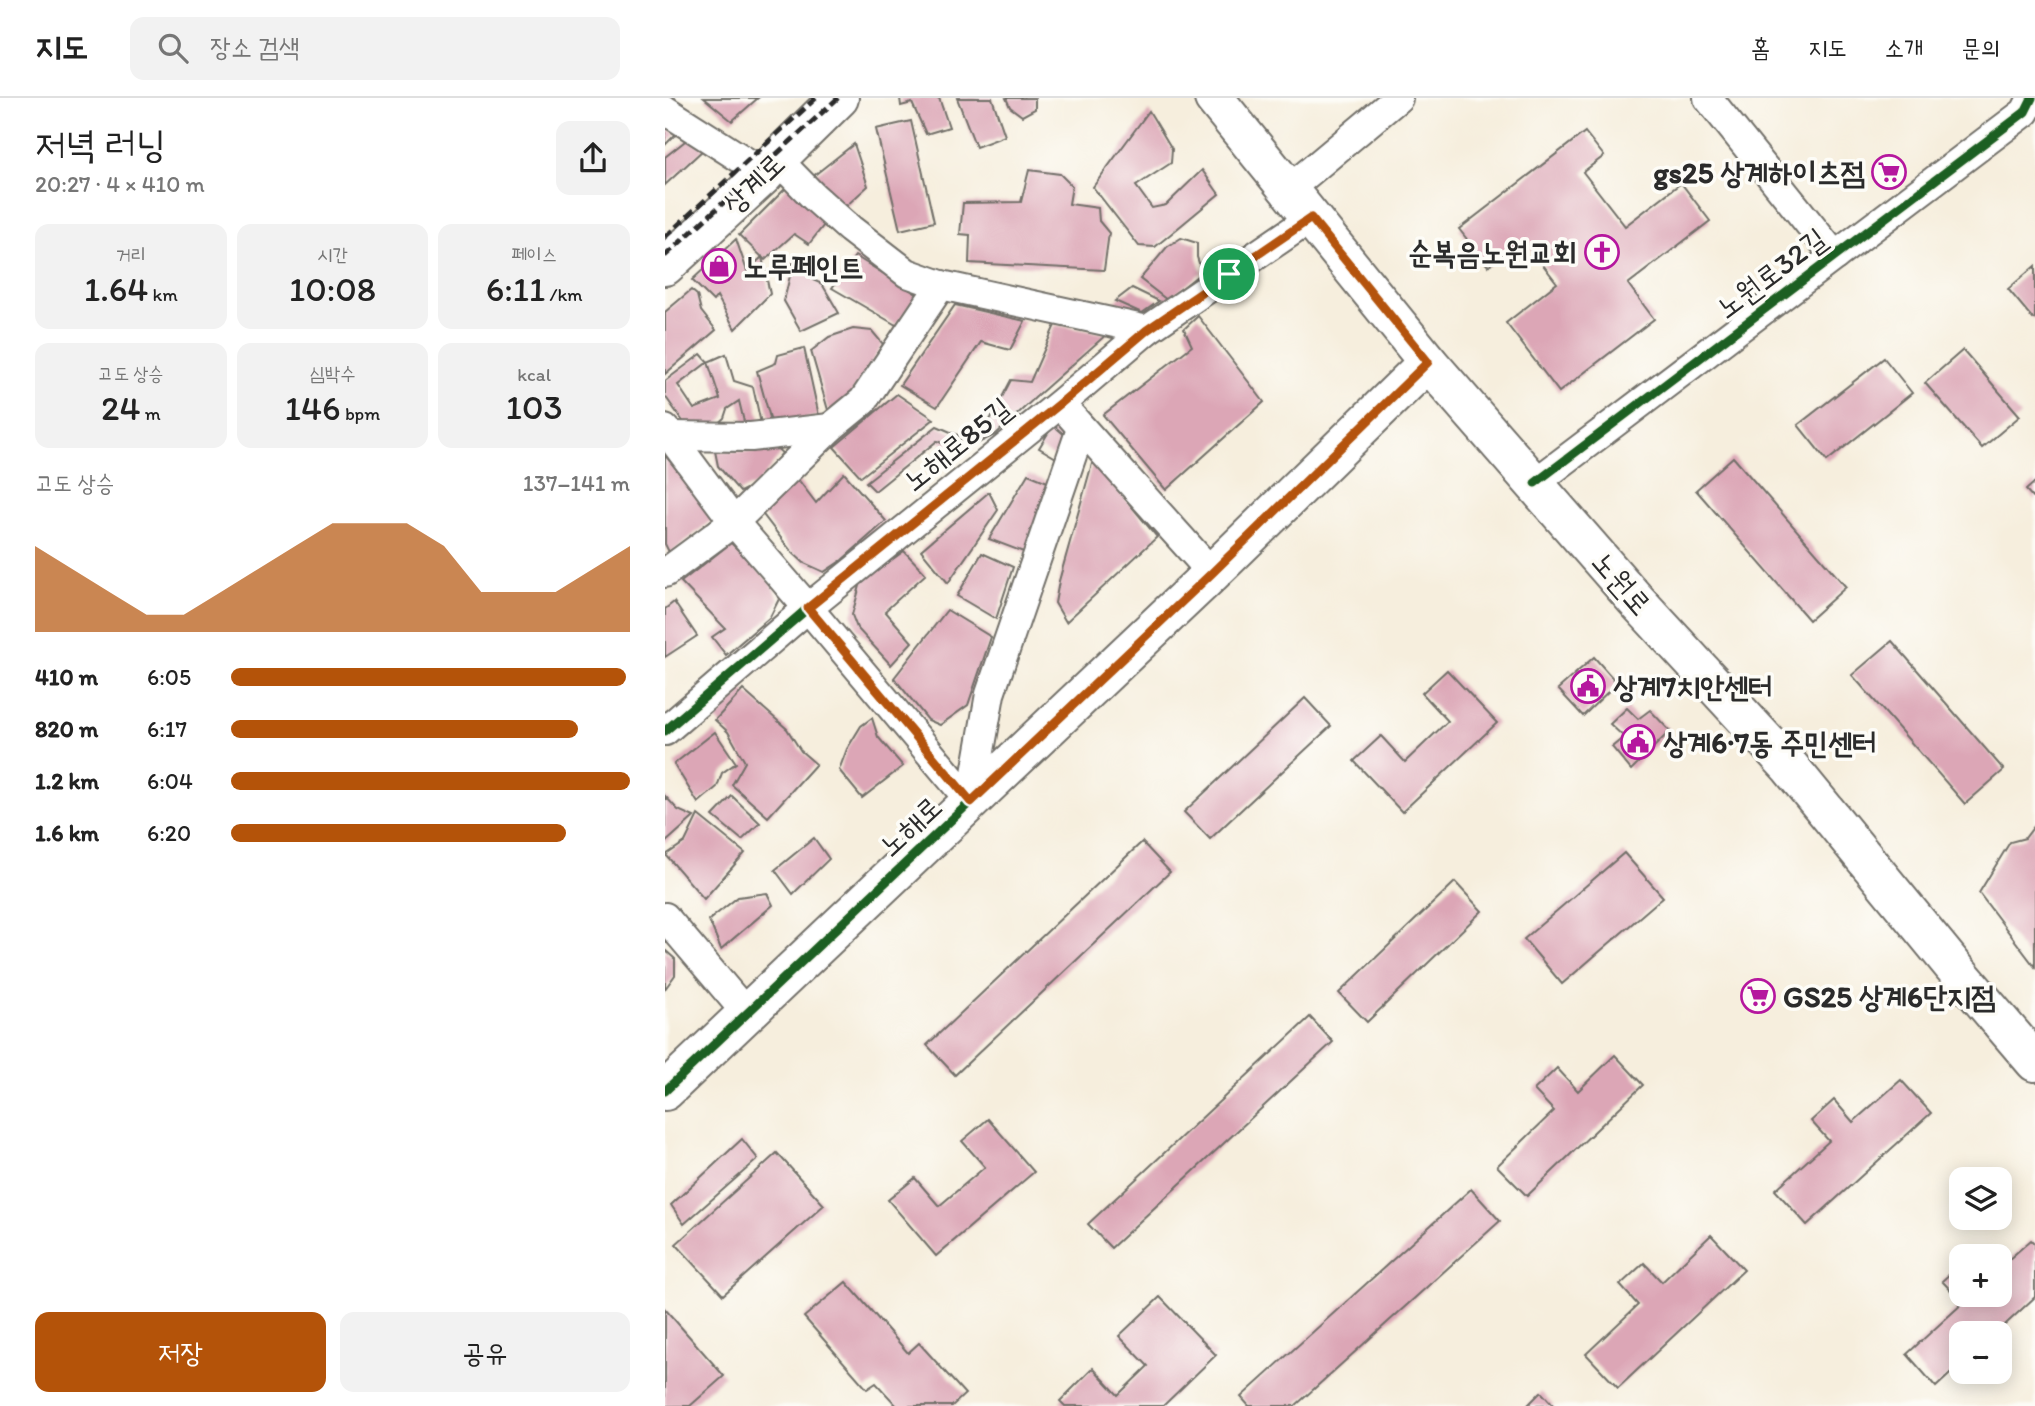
<!DOCTYPE html>
<html lang="ko">
<head>
<meta charset="utf-8">
<style>
  :root { --surface:#fff; --page:#f2f2f2; --text:#222; --muted:#767676; --line:#e0e0e0; --accent:#b45309 }
  body { margin:0; font-family:Itim,"Poor Story",sans-serif; background:var(--page); color:var(--text); height:100vh; display:flex; flex-direction:column; font-size:26px; white-space:nowrap }
  * { box-sizing:border-box; margin:0 }
  p { font-size:23px; color:var(--muted) }
  .icon { flex:none; width:38px; height:38px; fill:none; stroke:currentColor; stroke-width:2; stroke-linecap:round; stroke-linejoin:round }
  .map { position:relative; flex:1; overflow:hidden }
  .drawer { display:flex; flex-direction:column; background:var(--surface); width:665px }
  .drawer>* { flex:none }
  .fabs { position:absolute; left:1284px; top:1069px; display:grid; gap:14px }
  .fabs a { display:grid; place-items:center; width:63px; height:63px; border-radius:14px; background:var(--surface); box-shadow:0 4px 18px #0003; font-size:35px }
  .pin { position:absolute; display:grid; place-items:center; width:60px; height:60px; color:#fff; margin:-30px; border:4px solid #fff; border-radius:50%; box-shadow:0 2px 7px #0007 }
  .round { display:grid; place-items:center; flex:none; width:74px; height:74px; border-radius:14px; background:var(--page) }
  .overview { display:flex; align-items:center; justify-content:space-between; height:119px; padding:0 35px }
  h1 { font-size:38px; font-weight:600; line-height:52px }
  .metrics { display:grid; grid-template-columns:repeat(3,1fr); gap:10px; height:119px; padding:7px 35px }
  .metrics div { display:grid; align-content:center; border-radius:14px; background:var(--page); text-align:center }
  .metrics b { font-size:35px; font-weight:600 }
  .metrics small { font-size:19px; font-weight:400 }
  .metrics p { font-size:19px }
  .chart { height:196px; padding:14px 35px }
  .chart p { display:flex; justify-content:space-between }
  .chart svg { width:100%; height:126px; margin-top:7px; fill:var(--accent); opacity:.7 }
  .action { display:flex; gap:14px; margin-top:auto; padding:14px 35px }
  .action a { flex:1; height:80px; border-radius:14px; background:var(--accent); color:#fff; font-size:28px; font-weight:600; line-height:80px; text-align:center }
  .action a+a { background:var(--page); color:var(--text) }
  ul { padding:0 35px; list-style:none; font-size:23px }
  li { display:grid; grid-template-columns:112px 84px 1fr; align-items:center; height:52px }
  li i { height:18px; border-radius:9px; background:var(--accent) }
  header { display:flex; align-items:center; gap:42px; box-sizing:border-box; height:98px; padding:0 35px; background:var(--surface); border-bottom:2px solid var(--line) }
  header strong { font-size:33px }
  nav { display:flex; gap:38px; margin-inline-start:auto; font-size:24px }
  .search { width:490px; height:63px; background:var(--page); display:flex; align-items:center; gap:18px; box-sizing:border-box; padding:0 24px; border-radius:14px; color:var(--muted); font-size:26px }
  main { display:flex; flex:1; min-height:0 }
  .map>svg:first-child { display:block }
  .building { fill:#dca6b6; fill-rule:evenodd }
  .lines { fill:none; stroke-linecap:round; stroke-linejoin:round }
  .street-casing { stroke:#726f69; stroke-width:32 }
  .secondary-casing { stroke:#726f69; stroke-width:42 }
  .street { stroke:#fff; stroke-width:28 }
  .secondary { stroke:#fff; stroke-width:38 }
  .rail { stroke:#2b2b2b; stroke-width:5; stroke-dasharray:10 5; stroke-linecap:butt }
  .cycleway-casing { stroke:#fdfcf7; stroke-width:13 }
  .cycleway { stroke:#1b5e20; stroke-width:9 }
  .route-casing { stroke:#fff; stroke-width:14 }
  .route { stroke:#b45309; stroke-width:9 }
  .labels { text-anchor:middle; dominant-baseline:central; stroke-width:7; stroke-linejoin:round; paint-order:stroke }
  .poi-label { font-size:30px; font-weight:bold; fill:#2b2b2b; stroke:#fdfcf7; text-anchor:start }
  .street-label { font-size:30px; fill:#2b2b2b; stroke:#fdfcf7 }
</style>
</head>
<body>
<header>
<strong>지도</strong>
<div class="search"><svg class="icon" aria-label="search" viewBox="0 0 24 24"><circle cx="10" cy="10" r="6"/><path d="M15 15l6 6"/></svg>장소 검색</div>
<nav><a>홈</a><a>지도</a><a>소개</a><a>문의</a></nav>
</header>
<main>
<section class="drawer">
<div class="overview"><div><h1>저녁 러닝</h1><p>20:27 · 4 × 410 m</p></div><a class="round"><svg class="icon" aria-label="share" viewBox="0 0 24 24"><path d="M12 15V3M7 8l5-5 5 5M5 13v7h14v-7"/></svg></a></div>
<div class="metrics">
<div><p>거리</p><b>1.64<small> km</small></b></div>
<div><p>시간</p><b>10:08</b></div>
<div><p>페이스</p><b>6:11<small> /km</small></b></div>
</div>
<div class="metrics">
<div><p>고도 상승</p><b>24<small> m</small></b></div>
<div><p>심박수</p><b>146<small> bpm</small></b></div>
<div><p>kcal</p><b>103</b></div>
</div>
<div class="chart"><p><span>고도 상승</span>137–141 m</p>
<svg viewBox="0 0 160 44" preserveAspectRatio="none"><path d="M0 44V14L10 22L20 30L30 38L40 38L50 30L60 22L70 14L80 6L90 6L100 6L110 14L120 30L130 30L140 30L150 22L160 14V44z"/></svg>
</div>
<ul>
<li><b>410 m</b>6:05<i style="width:99%"></i></li>
<li><b>820 m</b>6:17<i style="width:87%"></i></li>
<li><b>1.2 km</b>6:04<i style="width:100%"></i></li>
<li><b>1.6 km</b>6:20<i style="width:84%"></i></li>
</ul>
<div class="action"><a>저장</a><a>공유</a></div>
</section>
<div class="map">
<svg width="1370" height="1308" viewBox="0 0 1370 1308">
  <rect width="100%" height="100%" fill="#fdfcf7"/>
  <filter id="ink" filterUnits="userSpaceOnUse"><feTurbulence type="fractalNoise" baseFrequency=".0143" numOctaves="2"/><feDisplacementMap in="SourceGraphic" scale="14" xChannelSelector="R" yChannelSelector="G"/><feConvolveMatrix kernelMatrix="1 2 1 2 8 2 1 2 1" color-interpolation-filters="sRGB"/></filter>
  <filter id="wash" filterUnits="userSpaceOnUse"><feTurbulence type="fractalNoise" baseFrequency=".00686" numOctaves="4" result="noise"/><feDisplacementMap in="SourceGraphic" scale="28" xChannelSelector="R" yChannelSelector="G"/><feGaussianBlur stdDeviation="1.57" result="paint"/><feColorMatrix in="noise" values="0 0 0 0 0 0 0 0 0 0 0 0 0 0 0 0 0 1.4 0 .05"/><feComposite in="paint" operator="in"/></filter>
  <g filter="url(#wash)">
    <rect width="100%" height="100%" fill="#f6eedd"/>
    <g id="blocks">
      <g class="building">
        <polygon points="39,0 93,0 67,23"/>
        <polygon points="235,0 274,0 284,29 261,36 247,5 236,8"/>
        <polygon points="292,0 327,0 340,38 311,49"/>
        <polygon points="341,0 370,0 370,11 357,18 345,9"/>
        <polygon points="484,13 507,51 506,65 471,88 487,110 501,107 537,72 554,96 490,149 474,148 428,89"/>
        <polygon points="246,23 269,124 235,132 211,31"/>
        <polygon points="0,29 11,36 0,47"/>
        <polygon points="920,34 939,58 918,74 960,128 1016,85 1045,123 963,186 989,221 894,294 841,225 892,185 858,141 823,168 794,131"/>
        <polygon points="24,40 39,51 0,87 0,59"/>
        <polygon points="189,46 203,88 179,110 147,79"/>
        <polygon points="364,72 395,76 407,88 404,106 433,110 434,123 444,135 439,172 304,165 305,137 295,136 298,105 356,104"/>
        <polygon points="124,87 162,123 144,146 129,136 100,162 74,137"/>
        <polygon points="516,140 532,145 532,159 537,174 502,202 475,181 502,149"/>
        <polygon points="71,141 82,173 97,159 105,196 70,231 52,198 48,203 27,182"/>
        <polygon points="190,158 253,197 231,227 167,190"/>
        <polygon points="128,165 144,165 148,182 157,186 174,215 136,233 119,203"/>
        <polygon points="1370,168 1370,220 1368,221 1343,191"/>
        <polygon points="467,190 494,203 477,215 450,203"/>
        <polygon points="26,192 32,197 36,213 51,232 0,276 0,214"/>
        <polygon points="290,207 360,223 345,252 316,244 272,309 235,287"/>
        <polygon points="533,218 599,304 501,392 438,317 527,248 519,231"/>
        <polygon points="390,227 442,236 373,297 330,337 313,345 346,282 365,284"/>
        <polygon points="188,231 207,233 218,246 179,308 163,312 146,253 164,239"/>
        <polygon points="139,250 154,318 107,327 92,273 111,265 113,257"/>
        <polygon points="1298,252 1355,318 1317,350 1260,285"/>
        <path d="M36 256 43 264 61 256 69 283 88 289 97 330 81 332 74 303 62 311 59 320 51 327 22 329 0 298V283ZM43 264 55 301 29 311 13 287Z"/>
        <polygon points="1219,260 1247,295 1162,363 1133,327"/>
        <polygon points="232,296 269,321 196,379 169,349"/>
        <polygon points="388,327 402,339 393,361 374,350"/>
        <polygon points="272,328 297,339 291,351 272,343 210,393 201,384"/>
        <polygon points="109,348 117,355 93,385 75,394 53,368 50,353 87,354"/>
        <polygon points="0,357 50,419 5,456 0,446"/>
        <polygon points="1068,359 1181,489 1144,522 1031,392"/>
        <polygon points="428,362 492,439 401,524 390,505 394,483"/>
        <polygon points="179,375 221,423 177,462 159,474 139,465 126,453 96,414 132,380 151,405"/>
        <polygon points="363,376 385,385 361,455 324,441"/>
        <polygon points="1370,384 1370,402 1361,392"/>
        <polygon points="324,394 333,412 283,485 256,452"/>
        <polygon points="66,445 105,484 114,501 105,519 61,557 47,539 60,530 16,484"/>
        <polygon points="239,453 261,476 220,513 247,544 226,567 192,530 187,517 196,484"/>
        <polygon points="317,455 348,469 331,521 292,498"/>
        <polygon points="9,504 32,538 0,559 0,511"/>
        <polygon points="282,512 326,539 303,607 275,627 263,622 229,580"/>
        <polygon points="1227,543 1339,672 1300,706 1187,577"/>
        <polygon points="929,559 952,585 918,618 893,591"/>
        <polygon points="782,572 832,625 737,714 689,663 716,638 740,664 783,623 757,595"/>
        <polygon points="78,592 122,631 136,653 151,666 103,719 67,687 80,664 63,634 50,622"/>
        <polygon points="640,600 666,628 545,741 519,714"/>
        <polygon points="962,610 973,621 985,612 1005,633 966,672 947,649 959,639 945,626"/>
        <polygon points="207,620 213,639 238,668 197,700 174,672 182,651 196,628"/>
        <polygon points="50,634 71,665 57,675 52,689 33,705 9,666"/>
        <polygon points="0,698 13,712 29,719 0,745"/>
        <polygon points="67,698 95,725 77,742 48,718"/>
        <polygon points="33,717 80,755 39,801 1,757 20,744"/>
        <polygon points="1370,727 1370,869 1314,795 1345,744 1360,740"/>
        <polygon points="149,740 164,761 128,796 110,772"/>
        <polygon points="477,744 505,774 290,977 262,947"/>
        <polygon points="959,755 998,799 897,886 859,841"/>
        <polygon points="790,784 817,813 702,924 674,895"/>
        <polygon points="102,795 108,807 56,851 44,822 73,799"/>
        <polygon points="0,852 10,861 10,877 0,891"/>
        <polygon points="645,919 668,944 446,1150 423,1126"/>
        <polygon points="950,957 978,987 862,1098 832,1068 889,1013 869,992 892,970 913,993"/>
        <polygon points="1236,982 1266,1015 1142,1127 1110,1092 1164,1043 1146,1023 1169,1002 1188,1024"/>
        <polygon points="323,1021 369,1074 271,1158 223,1102 250,1080 274,1108 320,1069 297,1043"/>
        <polygon points="77,1041 93,1061 19,1126 6,1107"/>
        <polygon points="112,1055 159,1107 58,1197 11,1146"/>
        <polygon points="806,1091 835,1123 630,1308 584,1308 576,1299"/>
        <polygon points="1046,1137 1079,1172 953,1290 921,1256 973,1207 955,1187 979,1165 997,1184"/>
        <polygon points="1366,1142 1370,1146 1370,1199 1330,1236 1297,1236 1297,1265 1271,1289 1242,1256 1298,1205 1277,1183 1297,1165 1297,1197 1335,1197 1335,1169"/>
        <polygon points="181,1184 243,1255 254,1245 300,1296 287,1308 232,1308 211,1285 202,1291 139,1219"/>
        <polygon points="495,1199 551,1257 498,1308 400,1308 395,1303 428,1270 453,1297 483,1268 454,1238"/>
        <polygon points="0,1211 59,1278 25,1308 0,1308"/>
        <polygon points="876,1294 889,1308 862,1308"/>
      </g>
    </g>
  </g>
  <g filter="url(#ink)">
    <use href="#blocks" fill-opacity="0" stroke="#726f69" stroke-width="2"/>
    <g class="lines">
      <g class="street-casing">
        <g id="street">
          <polyline points="1043,0 1170,158"/>
          <polyline points="0,12 100,76"/>
          <polyline points="112,61 148,98 185,131 242,175 276,187 482,232"/>
          <polyline points="623,92 733,0"/>
          <polyline points="406,318 547,475"/>
          <polyline points="0,331 69,424 143,510 306,704"/>
          <polyline points="5,338 86,339 165,330"/>
          <polyline points="870,385 1360,14 1367,0"/>
          <polyline points="0,475 69,424 165,330 198,303 276,187"/>
          <polyline points="0,633 143,510 396,305 482,232 646,120"/>
          <polyline points="306,704 325,596 416,331"/>
          <polyline points="0,819 82,916"/>
        </g>
      </g>
      <g class="secondary-casing">
        <g id="secondary">
          <polyline points="549,0 763,264 969,500 1124,668 1288,868 1370,964"/>
          <polyline points="0,168 100,76 112,61 174,0"/>
          <polyline points="0,993 547,475 763,264"/>
        </g>
      </g>
      <use href="#street" class="street"/>
      <use href="#secondary" class="secondary"/>
      <g class="rail">
        <polyline points="0,139 151,0"/>
        <polyline points="0,158 173,0"/>
      </g>
      <g class="cycleway-casing">
        <g id="cycleway">
          <polyline points="870,385 1360,14 1367,0"/>
          <polyline points="0,633 143,510 396,305 482,232 646,120"/>
          <polyline points="0,993 547,475 763,264"/>
        </g>
      </g>
      <use href="#cycleway" class="cycleway"/>
    </g>
  </g>
  <g class="lines" filter="url(#ink)">
    <g class="route-casing">
      <polygon id="route" points="646,120 763,264 547,475 306,704 143,510 396,305 482,232"/>
    </g>
    <use href="#route" class="route"/>
  </g>
  <defs>
    <g id="supermarket-ring" transform="scale(1.75)"><circle r="9.5" fill="#fdfcf7" stroke="#b5179e" stroke-width="1.5"/><path d="M-6-5.5h2.5l.6 2H6L4.5 2H-2.5L-4.4-4H-6ZM-1.5 3.2a1.3 1.3 0 1 0 .1 0ZM3 3.2a1.3 1.3 0 1 0 .1 0Z" fill="#b5179e"/></g>
    <g id="church-ring" transform="scale(1.75)"><circle r="9.5" fill="#fdfcf7" stroke="#b5179e" stroke-width="1.5"/><path d="M-1.2-6h2.4v3.5h3.3v2.4h-3.3V6h-2.4V-.1h-3.3v-2.4h3.3Z" fill="#b5179e"/></g>
    <g id="shop-ring" transform="scale(1.75)"><circle r="9.5" fill="#fdfcf7" stroke="#b5179e" stroke-width="1.5"/><path d="M-5-2.5h2.3a2.7 3.5 0 0 1 5.4 0H5L5.5 6h-11ZM-1.5-2.5h3a1.5 2.3 0 0 0-3 0Z" fill="#b5179e"/></g>
    <g id="civic-ring" transform="scale(1.75)"><circle r="9.5" fill="#fdfcf7" stroke="#b5179e" stroke-width="1.5"/><path d="M-.6-6.5H3V-4.5H.6V-3L4-1V1h2V6H-6V1h2V-1L-.6-3ZM-1.2 2.5V6h2.4V2.5Z" fill="#b5179e"/></g>
  </defs>
  <g fill-rule="evenodd">
    <use href="#supermarket-ring" x="1224" y="74"/>
    <use href="#church-ring" x="937" y="154"/>
    <use href="#shop-ring" x="54" y="168"/>
    <use href="#civic-ring" x="923" y="588"/>
    <use href="#civic-ring" x="973" y="644"/>
    <use href="#supermarket-ring" x="1093" y="898"/>
  </g>
  <g class="labels">
    <g class="poi-label">
      <text x="1200" y="74" text-anchor="end">gs25 상계하이츠점</text>
      <text x="912" y="154" text-anchor="end">순복음노원교회</text>
      <text x="78" y="168">노루페인트</text>
      <text x="948" y="588">상계7치안센터</text>
      <text x="998" y="644">상계6·7동 주민센터</text>
      <text x="1118" y="898">GS25 상계6단지점</text>
    </g>
    <g class="street-label">
      <text transform="translate(88 85) rotate(-44)">상계로</text>
      <text transform="translate(1106 175) rotate(-37)">노원로32길</text>
      <text transform="translate(292 346) rotate(-39)">노해로85길</text>
      <text transform="translate(957 485) rotate(49)">노원로</text>
      <text transform="translate(245 728) rotate(-43)">노해로</text>
    </g>
  </g>
</svg>
<div class="fabs">
<a><svg class="icon" aria-label="layers" viewBox="0 0 24 24"><path d="M12 4l9 5-9 5-9-5zM3 14l9 5 9-5"/></svg></a>
<a>+</a>
<a>−</a>
</div>
<div class="pin" style="left:564px;top:176px;background:#1e9e55"><svg class="icon" aria-label="arrive" viewBox="0 0 24 24"><path d="M6 21V4h12l-3 4 3 4H6"/></svg></div>
</div>
</main>
</body>
</html>
